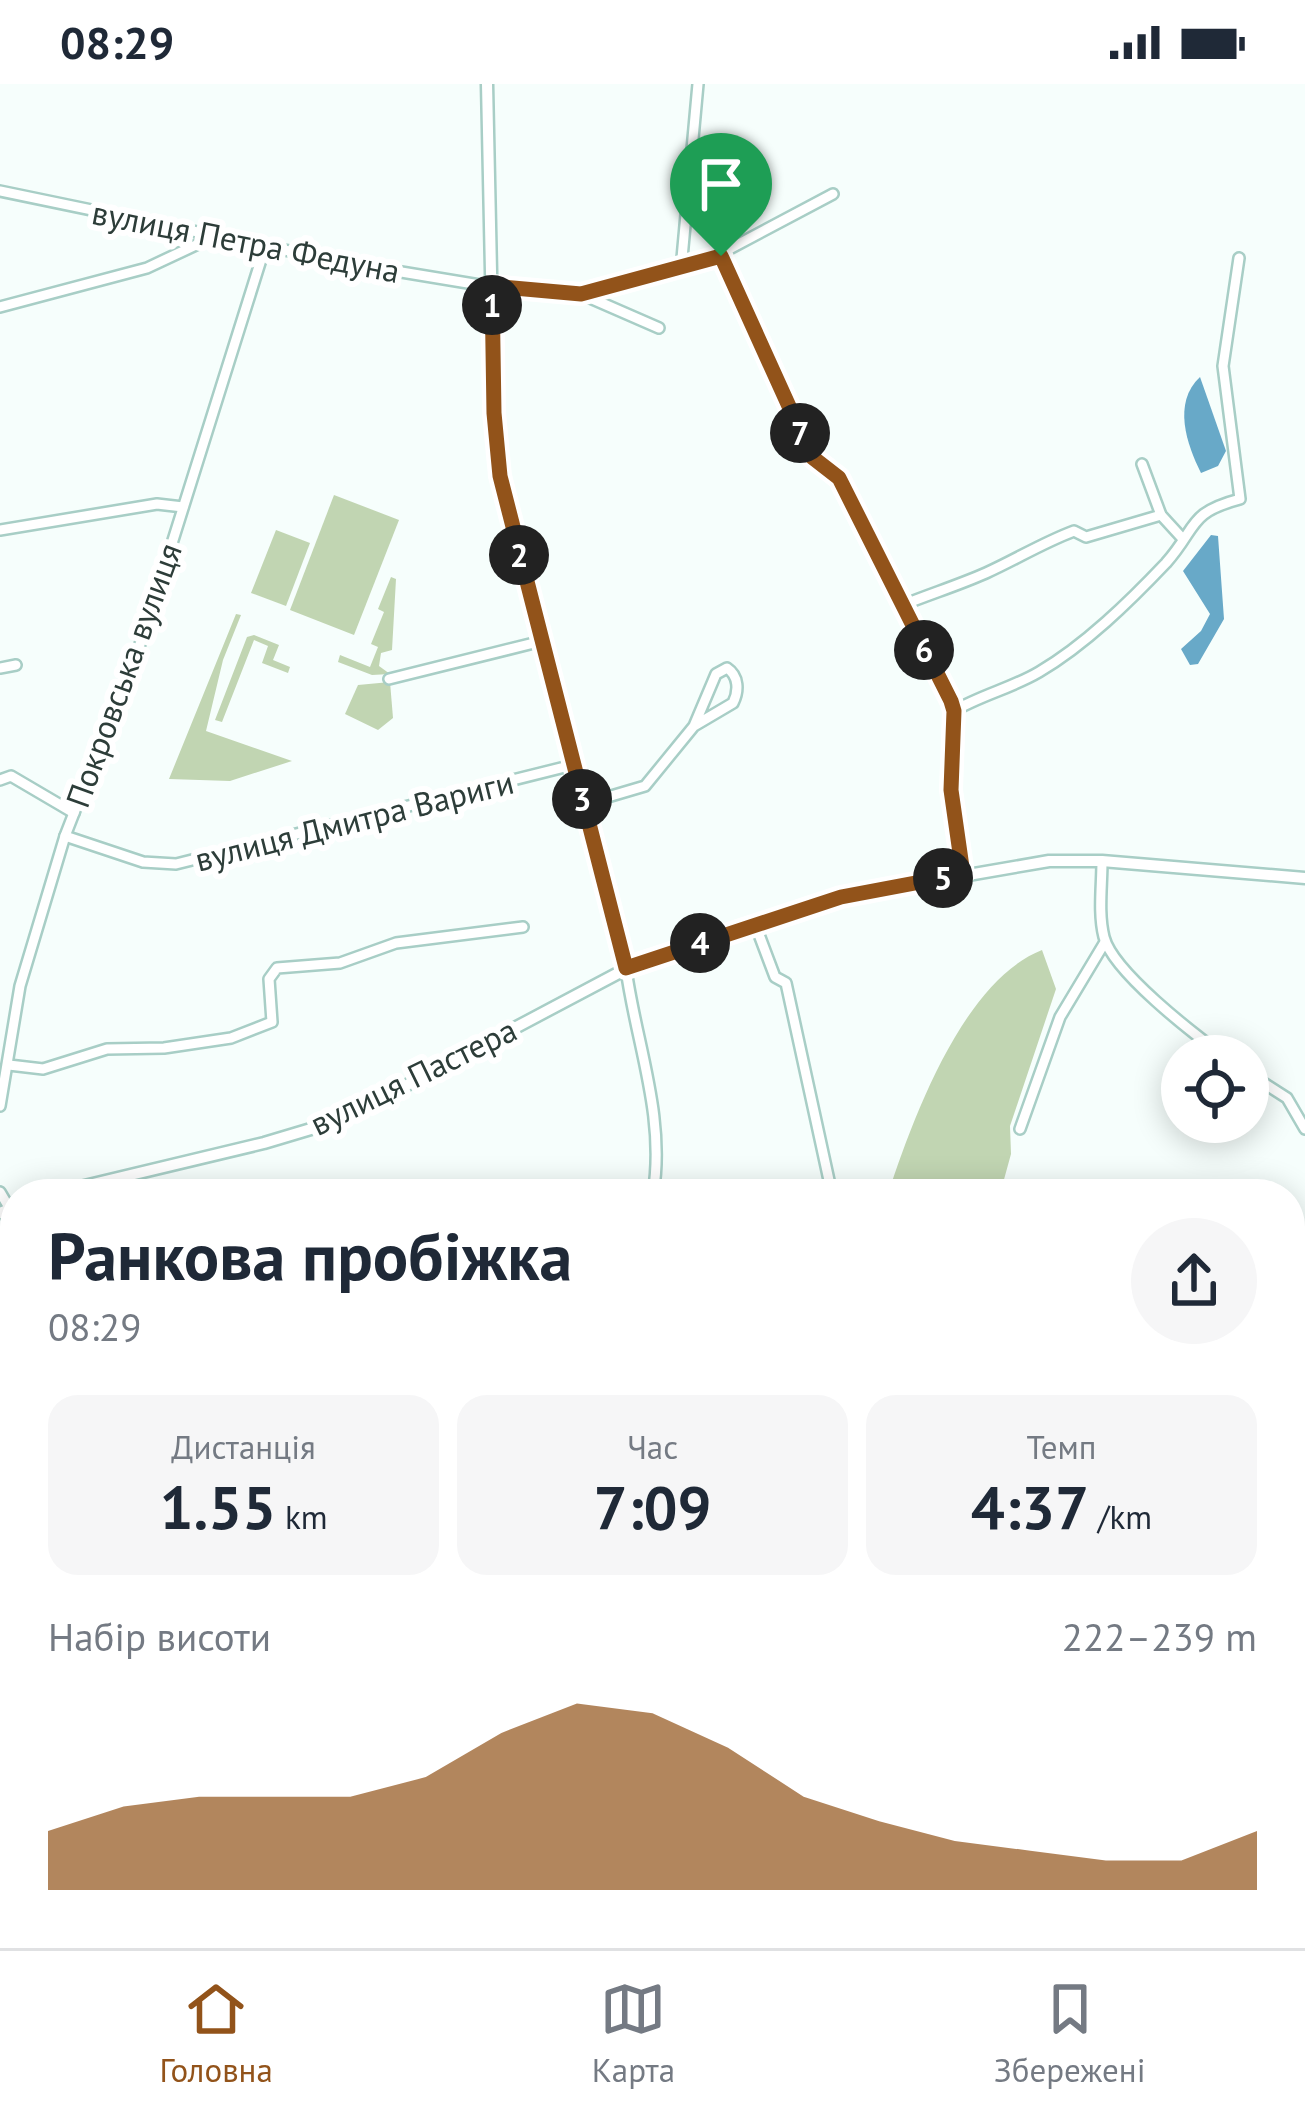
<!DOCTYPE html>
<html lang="uk">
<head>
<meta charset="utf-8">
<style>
  :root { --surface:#fff; --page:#f6f6f7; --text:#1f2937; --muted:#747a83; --line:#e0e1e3; --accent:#92531a }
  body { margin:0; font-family:"PT Sans",sans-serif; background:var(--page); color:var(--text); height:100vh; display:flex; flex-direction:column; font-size:45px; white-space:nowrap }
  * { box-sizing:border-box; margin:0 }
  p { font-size:39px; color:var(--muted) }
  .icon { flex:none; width:66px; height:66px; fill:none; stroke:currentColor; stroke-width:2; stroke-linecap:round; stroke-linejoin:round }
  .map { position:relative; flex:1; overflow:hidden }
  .side { position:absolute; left:0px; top:1095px; width:1305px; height:771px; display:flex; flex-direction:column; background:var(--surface); border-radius:48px 48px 0 0; box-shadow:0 6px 30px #0003 }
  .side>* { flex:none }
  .controls { position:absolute; left:1161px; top:951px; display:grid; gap:24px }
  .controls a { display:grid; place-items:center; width:108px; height:108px; border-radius:50%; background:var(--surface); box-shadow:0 6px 30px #0003; font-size:60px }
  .pin { position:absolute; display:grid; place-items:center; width:102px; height:102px; color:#fff; margin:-123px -51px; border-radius:50% 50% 50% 0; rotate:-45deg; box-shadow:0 0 12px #0007 }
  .pin .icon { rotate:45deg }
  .km { position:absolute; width:60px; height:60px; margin:-30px; border-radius:50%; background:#222; color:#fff; font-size:33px; line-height:60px; text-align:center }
  .round { display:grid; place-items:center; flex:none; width:126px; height:126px; border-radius:63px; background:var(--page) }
  .head { display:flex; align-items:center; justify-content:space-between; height:204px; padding:0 48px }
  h1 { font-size:66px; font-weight:800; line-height:90px }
  .metrics { display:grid; grid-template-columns:repeat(3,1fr); gap:18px; height:204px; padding:12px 48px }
  .metrics div { display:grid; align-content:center; border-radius:30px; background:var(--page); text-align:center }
  .metrics b { font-size:60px; font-weight:800 }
  .metrics small { font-size:33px; font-weight:400 }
  .metrics p { font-size:33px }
  .chart { height:336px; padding:24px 48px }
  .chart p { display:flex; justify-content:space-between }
  .chart svg { width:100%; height:216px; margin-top:12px; fill:var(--accent); opacity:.7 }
  .status { display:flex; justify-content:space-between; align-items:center; height:84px; padding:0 60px; background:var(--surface); direction:ltr }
  .status svg { height:33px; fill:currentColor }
  .tabs { display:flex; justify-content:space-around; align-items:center; height:168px; border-top:3px solid var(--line); background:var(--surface); font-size:33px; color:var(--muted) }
  .tabs a { display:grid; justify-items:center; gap:6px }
  .tabs .current { color:var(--accent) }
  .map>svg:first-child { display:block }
  .built { fill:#cbfcf2 }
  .green { fill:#c1d5b2 }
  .water { fill:#68a9c8 }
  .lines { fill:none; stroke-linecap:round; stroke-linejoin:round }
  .minor-casing { stroke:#a8cec6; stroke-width:14 }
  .tertiary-casing { stroke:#a8cec6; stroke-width:15 }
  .minor { stroke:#fff; stroke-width:9 }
  .tertiary { stroke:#fff; stroke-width:10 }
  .route-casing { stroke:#fff; stroke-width:24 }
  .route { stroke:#92531a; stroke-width:15 }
  .labels { text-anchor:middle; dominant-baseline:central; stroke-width:12; stroke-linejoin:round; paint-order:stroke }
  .street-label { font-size:33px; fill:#2d3d39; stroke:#fff }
</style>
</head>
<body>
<div class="status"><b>08:29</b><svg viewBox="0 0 49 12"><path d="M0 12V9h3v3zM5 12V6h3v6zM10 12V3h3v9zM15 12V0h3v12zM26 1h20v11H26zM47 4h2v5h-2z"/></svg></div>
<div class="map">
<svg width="1305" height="1864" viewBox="0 0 1305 1864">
  <rect width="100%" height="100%" fill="#f6fefc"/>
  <polygon class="built" points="852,1851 928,1851 919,1864 849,1864 843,1858"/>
  <g class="green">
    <polygon points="334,411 399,436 354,551 290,526"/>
    <polygon points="276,446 310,459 286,522 251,509"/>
    <polygon points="391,493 396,495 392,566 381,569 379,582 390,590 372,591 338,578 340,571 370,583 378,563 371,560 384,528 378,525"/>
    <polygon points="236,530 241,531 223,576 206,647 292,677 230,697 169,695"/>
    <polygon points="254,551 279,561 273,576 290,583 288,589 262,579 268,562 254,556 222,638 215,636 247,553"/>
    <polygon points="390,598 393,634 378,646 345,630 358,601"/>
    <path d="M1042 866 1056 905 1010 1042 1011 1070 1000 1110H888C913 1034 963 897 1042 866Z"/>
    <polygon points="1305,1616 1305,1737 1290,1765 1290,1625"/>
    <polygon points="576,1851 670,1851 699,1864 578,1864 568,1858"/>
    <polygon points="1164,1851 1258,1851 1251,1864 1167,1864"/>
  </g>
  <g class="water">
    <path d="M1200 293 1226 367 1218 382 1201 389C1187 361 1172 319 1200 293Z"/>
    <polygon points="1211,451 1218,452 1224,535 1198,580 1190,581 1181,565 1201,547 1210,530 1183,487"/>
  </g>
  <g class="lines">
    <g class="minor-casing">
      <g id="minor">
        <polyline points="0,107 347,179 492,203 581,210 703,179 833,110"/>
        <polyline points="721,172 812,373 839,394 954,627"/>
        <polyline points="681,185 698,0"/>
        <polyline points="581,210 659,244"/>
        <polyline points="0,223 147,184 213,153"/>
        <polyline points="1142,380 1161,431 1183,455"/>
        <polyline points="0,446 157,420 183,423"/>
        <path d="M903 521C930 510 959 501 986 489 1017 475 1042 459 1074 447L1086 453 1161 431"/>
        <polyline points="0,584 16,581"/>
        <polyline points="389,595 542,557"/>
        <polyline points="0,696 11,692 74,729"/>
        <path d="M584 720 645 702 694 642 733 619C739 607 739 592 727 584L716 590 694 642"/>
        <polyline points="65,752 143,778 176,780 573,681"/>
        <path d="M1102 777C1102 802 1098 829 1104 853 1113 888 1194 950 1224 972"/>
        <path d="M963 790 951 706 954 627C981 611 1012 604 1039 588 1085 561 1129 518 1166 479 1198 443 1187 429 1240 415L1223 282 1239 174"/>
        <polyline points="755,840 775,893 786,899 832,1110"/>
        <path d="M626 885C636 959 666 1033 653 1110"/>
        <polyline points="9,981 43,985 107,965 164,964 231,954 272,938 269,895 277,884 340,879 396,859 523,843"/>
        <polyline points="1248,989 1287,1014 1305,1045"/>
        <polyline points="0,1022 20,902 65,752 142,555 265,163"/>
        <polyline points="1020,1045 1060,933 1105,858"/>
        <polyline points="0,1108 10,1125"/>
        <polyline points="1040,1110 1044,1103"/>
        <polyline points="1290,1163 1305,1150"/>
        <polyline points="1290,1459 1305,1449"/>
        <polyline points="1290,1583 1303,1601"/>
        <polyline points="0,1754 15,1755"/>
        <polyline points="535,1851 558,1864"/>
        <polyline points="677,1851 718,1864"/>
        <polyline points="839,1851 847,1864"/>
        <polyline points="337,1864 345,1851"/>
        <polyline points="758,1864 766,1851"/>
      </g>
    </g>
    <g class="tertiary-casing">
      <g id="tertiary">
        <polyline points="487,0 494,329 500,392 626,885"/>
        <polyline points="51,1110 264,1059 341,1036 626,885 841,813 1049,777 1102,777 1305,794"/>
        <polyline points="0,1129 15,1123"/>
        <polyline points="0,1230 15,1251"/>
        <polyline points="0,1527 15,1486"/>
      </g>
    </g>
    <use href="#minor" class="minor"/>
    <use href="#tertiary" class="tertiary"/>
  </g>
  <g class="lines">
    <g class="route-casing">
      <polygon id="route" points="721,172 812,373 839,394 951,617 954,627 951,706 963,790 841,813 626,884 500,392 494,329 492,202 581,210"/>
    </g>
    <use href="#route" class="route"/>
  </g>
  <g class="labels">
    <g class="street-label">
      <text transform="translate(246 157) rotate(11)">вулиця Петра Федуна</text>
      <text transform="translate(123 591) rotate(-70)">Покровська вулиця</text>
      <text transform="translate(354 736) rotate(-14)">вулиця Дмитра Вариги</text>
      <text transform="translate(413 992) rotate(-26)">вулиця Пастера</text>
    </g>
  </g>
</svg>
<div class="controls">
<a><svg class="icon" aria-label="locate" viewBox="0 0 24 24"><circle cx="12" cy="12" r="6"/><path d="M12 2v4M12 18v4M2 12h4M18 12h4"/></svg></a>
</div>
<div class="pin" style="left:721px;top:172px;background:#1e9e55"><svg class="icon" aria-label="arrive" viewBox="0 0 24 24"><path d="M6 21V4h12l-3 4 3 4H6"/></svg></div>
<b class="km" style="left:492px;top:221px">1</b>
<b class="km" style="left:519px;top:471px">2</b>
<b class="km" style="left:582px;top:715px">3</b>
<b class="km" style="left:700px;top:859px">4</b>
<b class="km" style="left:943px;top:794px">5</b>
<b class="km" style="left:924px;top:566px">6</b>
<b class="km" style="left:800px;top:349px">7</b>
<section class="side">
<div class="head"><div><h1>Ранкова пробіжка</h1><p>08:29</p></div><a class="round"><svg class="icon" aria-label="share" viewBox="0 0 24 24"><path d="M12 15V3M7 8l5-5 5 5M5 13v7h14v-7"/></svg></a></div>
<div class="metrics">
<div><p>Дистанція</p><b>1.55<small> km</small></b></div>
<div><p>Час</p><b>7:09</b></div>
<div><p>Темп</p><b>4:37<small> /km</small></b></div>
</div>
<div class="chart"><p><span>Набір висоти</span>222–239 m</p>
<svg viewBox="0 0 160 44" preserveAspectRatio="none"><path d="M0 44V32L10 27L20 25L30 25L40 25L50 21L60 12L70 6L80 8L90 15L100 25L110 30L120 34L130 36L140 38L150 38L160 32V44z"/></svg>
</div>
</section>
</div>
<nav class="tabs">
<a class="current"><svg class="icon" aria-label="home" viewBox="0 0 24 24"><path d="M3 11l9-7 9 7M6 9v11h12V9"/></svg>Головна</a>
<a><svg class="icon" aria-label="map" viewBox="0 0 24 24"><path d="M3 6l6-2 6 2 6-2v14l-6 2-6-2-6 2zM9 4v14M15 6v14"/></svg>Карта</a>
<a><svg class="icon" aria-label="saved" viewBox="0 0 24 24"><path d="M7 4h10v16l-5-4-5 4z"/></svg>Збережені</a>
</nav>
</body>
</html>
